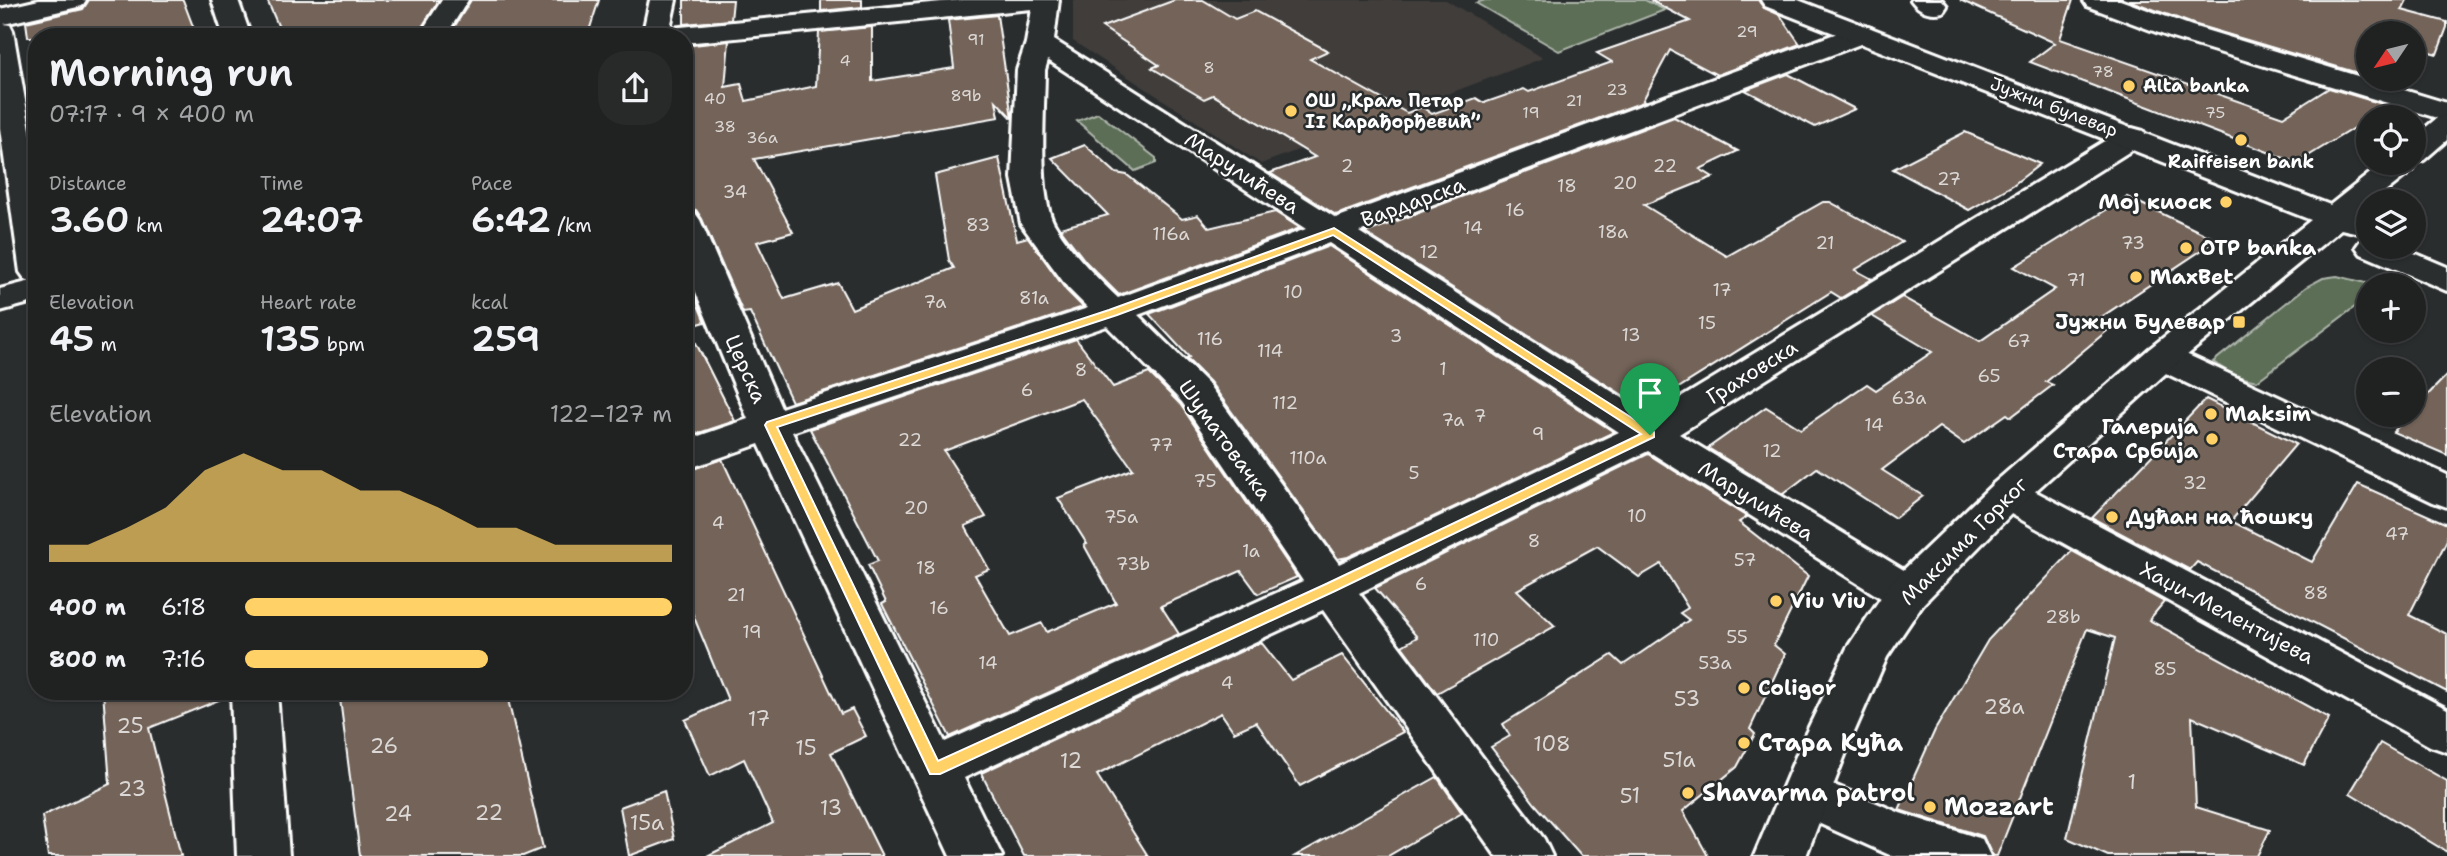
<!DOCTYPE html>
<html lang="en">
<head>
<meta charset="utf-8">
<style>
  :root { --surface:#202222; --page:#282a2a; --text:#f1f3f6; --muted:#a2a4a5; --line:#3d3f40; --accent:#ffd166 }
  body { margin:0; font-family:"Shantell Sans",sans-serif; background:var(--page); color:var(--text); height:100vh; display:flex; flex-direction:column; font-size:26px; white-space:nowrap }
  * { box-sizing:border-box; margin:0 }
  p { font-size:23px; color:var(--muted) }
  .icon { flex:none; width:38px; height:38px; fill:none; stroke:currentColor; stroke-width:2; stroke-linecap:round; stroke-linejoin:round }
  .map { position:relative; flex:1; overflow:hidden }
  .side { position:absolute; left:28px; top:28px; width:665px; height:672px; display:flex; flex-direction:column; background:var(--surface); border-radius:28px; box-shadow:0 2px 5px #0004,0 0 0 2px var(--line) }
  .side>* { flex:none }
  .needle { width:46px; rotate:235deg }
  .buttons { position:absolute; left:2356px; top:21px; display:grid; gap:14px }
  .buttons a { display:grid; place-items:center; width:70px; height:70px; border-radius:50%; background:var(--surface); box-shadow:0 2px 5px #0004,0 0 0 2px var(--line); font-size:35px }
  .pin { position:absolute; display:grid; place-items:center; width:60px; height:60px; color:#fff; margin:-72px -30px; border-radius:50% 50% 50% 0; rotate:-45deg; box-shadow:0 0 7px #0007 }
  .pin .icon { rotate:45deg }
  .round { display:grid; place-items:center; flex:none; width:74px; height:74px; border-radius:28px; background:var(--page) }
  .summary { display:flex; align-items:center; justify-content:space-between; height:119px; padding:0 21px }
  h1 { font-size:38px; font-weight:600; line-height:52px }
  .figures { display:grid; grid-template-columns:repeat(3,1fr); gap:10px; height:119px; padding:7px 21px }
  .figures div { display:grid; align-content:center }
  .figures b { font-size:35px; font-weight:600 }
  .figures small { font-size:19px; font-weight:400 }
  .figures p { font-size:19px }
  .chart { height:196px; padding:14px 21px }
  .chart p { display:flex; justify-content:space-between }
  .chart svg { width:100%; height:126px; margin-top:7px; fill:var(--accent); opacity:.7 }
  ul { padding:0 21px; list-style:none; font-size:23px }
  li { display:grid; grid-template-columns:112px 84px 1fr; align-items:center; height:52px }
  li i { height:18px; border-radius:9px; background:var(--accent) }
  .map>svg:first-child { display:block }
  .built { fill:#403e3b }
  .green { fill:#5c6e57; stroke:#aeb6ab; stroke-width:2 }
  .building { fill:#736459; stroke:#fff; stroke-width:2; fill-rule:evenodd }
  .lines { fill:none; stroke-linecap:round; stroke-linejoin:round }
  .minor-casing { stroke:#fff; stroke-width:6 }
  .secondary-casing { stroke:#fff; stroke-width:6 }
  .minor { fill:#2a2d2e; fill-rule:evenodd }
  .secondary { fill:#2a2d2e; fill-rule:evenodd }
  .route { fill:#ffd166; stroke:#fff; stroke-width:2; fill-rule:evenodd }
  .poi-dot { fill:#ffd166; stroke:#2a2d2e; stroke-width:2.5 }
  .labels { text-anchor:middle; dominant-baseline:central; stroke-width:5; stroke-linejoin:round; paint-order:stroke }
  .far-number-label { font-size:16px; fill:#dcd8d6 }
  .far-poi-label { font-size:18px; font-weight:bold; fill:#fff; stroke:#2a2d2e; text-anchor:start }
  .far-street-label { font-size:18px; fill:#fff; stroke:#2a2d2e }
  .number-label { font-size:18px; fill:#dcd8d6 }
  .street-label { font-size:21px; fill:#fff; stroke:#2a2d2e }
  .poi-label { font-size:21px; font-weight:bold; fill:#fff; stroke:#2a2d2e; text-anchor:start }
  .near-number-label { font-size:21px; fill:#dcd8d6 }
  .near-poi-label { font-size:24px; font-weight:bold; fill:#fff; stroke:#2a2d2e; text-anchor:start }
</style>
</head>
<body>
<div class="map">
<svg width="2447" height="856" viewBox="0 0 2447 856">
  <rect width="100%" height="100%" fill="#2a2d2e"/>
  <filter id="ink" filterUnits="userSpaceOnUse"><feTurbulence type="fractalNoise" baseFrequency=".0143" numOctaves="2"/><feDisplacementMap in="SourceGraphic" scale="14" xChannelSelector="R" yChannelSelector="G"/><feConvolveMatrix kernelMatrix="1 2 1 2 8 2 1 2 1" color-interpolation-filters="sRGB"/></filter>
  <g filter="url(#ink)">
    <polygon class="built" points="1073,0 1446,0 1543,58 1261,164 1073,41"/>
    <g class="green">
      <polygon points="1485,0 1645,0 1665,10 1559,51 1476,3"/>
      <polygon points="1098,113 1156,158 1156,163 1135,171 1077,121"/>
      <polygon points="2337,276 2375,285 2368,285 2368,297 2257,381 2235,376 2213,362 2306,287 2323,278"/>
    </g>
    <g class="building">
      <polygon points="89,0 183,0 197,37 28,37 26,22 83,9"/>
      <polygon points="267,0 439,0 416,37 283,37"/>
      <polygon points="471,0 599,0 587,37 448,37"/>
      <polygon points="684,0 733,0 731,20 684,24"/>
      <polygon points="821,0 862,0 862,7 821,11"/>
      <polygon points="1175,0 1203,0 1235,19 1255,11 1328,51 1310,59 1407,113 1422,107 1432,114 1476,98 1484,103 1524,89 1529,92 1612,62 1597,53 1690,21 1650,0 1758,0 1764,8 1780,15 1800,44 1717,75 1670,50 1643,100 1646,101 1336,215 1270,173 1315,157 1213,95 1204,99 1152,68 1159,65 1102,27"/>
      <polygon points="1960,0 2073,0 2060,39 2283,117 2329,88 2389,106 2297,163 2030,62 2055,43"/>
      <polygon points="2128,0 2407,0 2402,10 2447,22 2447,27 2437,54 2426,51 2413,73 2413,33 2368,33 2368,76 2193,24"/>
      <polygon points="997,15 1012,118 996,101 999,117 754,159 793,232 757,242 784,299 838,283 852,309 954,268 949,260 935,175 999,158 1017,240 1028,237 1066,290 1083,307 792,402 750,312 743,313 702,219 696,210 684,208 684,46 729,41 725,87 741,84 746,101 816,86 819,32 872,27 872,81 954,68 948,20"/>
      <polygon points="1788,74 1855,109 1815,127 1745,90"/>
      <polygon points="1674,117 1738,151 1700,169 1713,177 1644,205 1727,256 1823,202 1830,202 1902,242 1855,270 1872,279 1841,298 1831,292 1645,409 1365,233"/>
      <polygon points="1965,132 2040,164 2013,185 1969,210 1893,169"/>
      <polygon points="1085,145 1116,173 1127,175 1182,219 1198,215 1209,228 1275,212 1300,228 1119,295 1086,262 1060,228 1108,215 1052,158"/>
      <polygon points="2127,197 2217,240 2100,318 2114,325 2046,382 2053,385 2011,417 2007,414 1964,444 1939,427 1882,470 1923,496 1895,518 1817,468 1783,494 1708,448 1766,407 1801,429 1867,384 1876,390 1932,352 1872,316 1902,297 1980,341 2055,289 2014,267"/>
      <polygon points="1329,246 1614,432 1348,557 1338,559 1210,382 1186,358 1189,357 1149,314"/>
      <polygon points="684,271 705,322 688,327 735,421 684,438"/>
      <path d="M1076 339 1113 387 1149 373 1180 404 1297 577 1258 594 1241 571 1161 606 1179 634 950 737 882 604 886 602 868 565 878 561 810 429ZM1082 399 1133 469 1058 498 1087 544 1084 545 1116 603 1047 632 1042 623 1010 636 975 575 989 569 965 526 986 517 944 451Z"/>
      <polygon points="2447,375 2447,455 2393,432 2409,415 2413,415 2413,410"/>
      <polygon points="2206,399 2296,444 2231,521 2312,562 2358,484 2447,524 2447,540 2409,615 2447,634 2447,692 2197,562 2190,570 2092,518"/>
      <polygon points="1648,454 1747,517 1739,522 1808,576 1774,645 1785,654 1750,729 1755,734 1737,767 1683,811 1708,856 1581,856 1535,804 1491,747 1510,736 1503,724 1612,655 1623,665 1689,620 1680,613 1688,608 1661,564 1639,577 1597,546 1517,590 1555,626 1437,693 1402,646 1417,637 1375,588"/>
      <polygon points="722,459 841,714 852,709 866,736 831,753 882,856 707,856 773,823 744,759 710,776 685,720 728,700 684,593 684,472"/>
      <polygon points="2072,551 2164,602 2149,620 2329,718 2304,765 2192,717 2196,807 2270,830 2257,856 2108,856 2067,838 2115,638 2087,629 1997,856 1992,856 1983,836 1899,810 1935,730 1988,640"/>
      <polygon points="1261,642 1291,680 1342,655 1403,732 1300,786 1256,722 1234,732 1221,713 1097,775 1148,856 1024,856 981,773"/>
      <polygon points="103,691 228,691 229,696 149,728 181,856 48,856 42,816 110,784"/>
      <polygon points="339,691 506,691 543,848 523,856 360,856"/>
      <polygon points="2380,743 2447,781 2447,852 2350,793"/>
      <polygon points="1437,777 1462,813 1388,856 1295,856"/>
      <polygon points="664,791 674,839 629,856 620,807"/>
    </g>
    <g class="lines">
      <g class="minor-casing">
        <g id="minor">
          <polygon points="39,0 86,0 82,6 4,24 10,25 13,31 37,170 37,301 0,311 0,289 31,281 25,279 20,272 0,128 0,9"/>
          <polygon points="212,0 238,0 251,37 224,37"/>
          <polygon points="442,0 468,0 445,37 418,37"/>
          <path d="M650 0H676L670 28 962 0H1059L1054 40 1336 218 1851 28 1861 26 1871 28 1874 34 1871 40 1359 232 1651 416 2121 131 2132 128 2143 131 2147 137 2143 143 1679 434 1922 581 1929 593 1922 605 1907 610 1892 605 1648 451 1359 593 1544 839 1552 856H1496L1323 610 964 778 1002 856H950L759 444 684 470V441L748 419 684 263V210L695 213 700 220 781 408 1088 308 1068 288 1021 224 1012 178 1017 70 1026 43 1032 9 684 43V37H642ZM1048 60 1306 229 1118 298C1095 276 1071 252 1055 225 1037 196 1045 106 1045 70ZM1329 243 1619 432 1339 564 1208 384 1138 315ZM1107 326 1182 402 1303 581 945 742 792 432Z"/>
          <path d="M1911 0H1942L1947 6 1943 12C1930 15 1919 11 1911 0Z"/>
          <polygon points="2083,0 2120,0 2192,26 2447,103 2447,121 2172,38 2087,6"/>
          <polygon points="2162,345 2175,349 2447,475 2447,507 2433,502 2149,365 2144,357 2149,349"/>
          <polygon points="2007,479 2021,484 2447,709 2447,752 2430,746 1993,504 1987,494 1993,484"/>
          <polygon points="231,691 277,691 289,856 237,856"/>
          <polygon points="1806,773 1900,813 1982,839 1990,856 1892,856 1789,810 1781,795 1789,780"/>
        </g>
      </g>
      <g class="secondary-casing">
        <g id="secondary">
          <polygon points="1761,0 1798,0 2330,205 2383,163 2413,163 2413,138 2437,118 2447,115 2447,140 2424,160 2417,162 2413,170 2374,201 2368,201 2368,207 2360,213 2368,215 2368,235 2341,229 2175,365 2021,504 1922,605 1887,657 1852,737 1806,856 1754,856 1804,737 1847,648 1892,581 1993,484 2149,349 2311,220 1765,6"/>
          <polygon points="2368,238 2368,247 2400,247 2447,267 2447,291 2361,254 2356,247 2361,240"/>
        </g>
      </g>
      <use href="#minor" class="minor"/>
      <use href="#secondary" class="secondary"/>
    </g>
  </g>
  <path class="route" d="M1334 228 1654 432V437L1335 591 940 774H930L765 425 767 422 1109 310ZM1333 235 1641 434 1326 584 938 761 777 427 1117 315Z"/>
  <g class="poi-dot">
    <circle cx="2129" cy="86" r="7"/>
    <circle cx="1291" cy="111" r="7"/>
    <circle cx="2241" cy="140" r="7"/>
    <circle cx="2226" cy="202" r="7"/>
    <circle cx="2186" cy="248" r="7"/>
    <circle cx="2136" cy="277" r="7"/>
    <rect x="2232" y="315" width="14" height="14" rx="3.5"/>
    <circle cx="2211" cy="414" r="7"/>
    <circle cx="2212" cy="439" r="7"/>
    <circle cx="2112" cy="517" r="7"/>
    <circle cx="1776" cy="601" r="7"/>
    <circle cx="1744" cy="688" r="7"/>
    <circle cx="1744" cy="743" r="7"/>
    <circle cx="1688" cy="793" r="7"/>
    <circle cx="1930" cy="807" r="7"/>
  </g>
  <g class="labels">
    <g class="far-number-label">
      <text x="1747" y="31">29</text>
      <text x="976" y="39">91</text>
      <text x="845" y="60">4</text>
      <text x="1209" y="67">8</text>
      <text x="2103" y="71">78</text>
      <text x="1617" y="89">23</text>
      <text x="966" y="95">89b</text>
      <text x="715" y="98">40</text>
      <text x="1574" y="100">21</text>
      <text x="1531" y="112">19</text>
      <text x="2215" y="112">75</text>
      <text x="725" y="126">38</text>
      <text x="762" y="137">36a</text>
    </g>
    <g class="far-poi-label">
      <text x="2143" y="86">Alta banka</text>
      <text x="1305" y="101">ОШ „Краљ Петар<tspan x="1305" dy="21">II Карађорђевић”</tspan></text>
      <text x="2241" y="162" text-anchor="middle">Raiffeisen bank</text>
    </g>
    <g class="far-street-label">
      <text transform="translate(2054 107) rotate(21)">Јужни булевар</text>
    </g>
    <g class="number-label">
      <text x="1347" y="166">2</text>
      <text x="1665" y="166">22</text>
      <text x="1949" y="179">27</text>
      <text x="1625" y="183">20</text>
      <text x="1567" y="186">18</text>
      <text x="735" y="192">34</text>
      <text x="1515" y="210">16</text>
      <text x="978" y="225">83</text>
      <text x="1473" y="228">14</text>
      <text x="1613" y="232">18a</text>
      <text x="1171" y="234">116a</text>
      <text x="1825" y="243">21</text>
      <text x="2133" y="243">73</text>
      <text x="1429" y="252">12</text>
      <text x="2076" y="280">71</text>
      <text x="1722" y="290">17</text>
      <text x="1293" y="292">10</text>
      <text x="1034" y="298">81a</text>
      <text x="935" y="302">7a</text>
      <text x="1707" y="323">15</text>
      <text x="1631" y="335">13</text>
      <text x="1396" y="336">3</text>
      <text x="1210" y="339">116</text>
      <text x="2019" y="341">67</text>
      <text x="1270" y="351">114</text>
      <text x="1443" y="369">1</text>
      <text x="1081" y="370">8</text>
      <text x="1989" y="376">65</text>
      <text x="1027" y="390">6</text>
      <text x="1909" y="398">63a</text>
      <text x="1285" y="403">112</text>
      <text x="1480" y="416">7</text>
      <text x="1453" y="420">7a</text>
      <text x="1874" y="425">14</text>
      <text x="1538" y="434">9</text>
      <text x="910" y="440">22</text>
      <text x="1161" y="445">77</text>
      <text x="1772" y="451">12</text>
      <text x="1308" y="458">110a</text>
      <text x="1414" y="473">5</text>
      <text x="1205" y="481">75</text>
      <text x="2195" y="483">32</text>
      <text x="916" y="508">20</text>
      <text x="1637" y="516">10</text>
      <text x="1121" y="517">75a</text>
      <text x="718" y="523">4</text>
      <text x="2397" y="534">47</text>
      <text x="1534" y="541">8</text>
      <text x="1251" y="551">1a</text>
      <text x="1745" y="560">57</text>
      <text x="1133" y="564">73b</text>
      <text x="926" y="568">18</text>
      <text x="1421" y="584">6</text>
      <text x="2316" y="593">88</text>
      <text x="736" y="595">21</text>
      <text x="939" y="608">16</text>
      <text x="2063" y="617">28b</text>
      <text x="752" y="632">19</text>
      <text x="1737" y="637">55</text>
      <text x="1486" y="640">110</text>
      <text x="988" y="663">14</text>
      <text x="1715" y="663">53a</text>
      <text x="2165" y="669">85</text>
      <text x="1227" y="683">4</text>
    </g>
    <g class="street-label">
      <text transform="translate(1242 173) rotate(33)">Марулићева</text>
      <text transform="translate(1413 202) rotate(-20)">Вардарска</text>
      <text transform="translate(746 369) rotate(66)">Церска</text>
      <text transform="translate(1752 372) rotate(-32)">Граховска</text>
      <text transform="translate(1225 440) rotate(54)">Шуматовачка</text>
      <text transform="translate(1756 501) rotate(32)">Марулићева</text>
      <text transform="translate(1964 541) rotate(-45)">Максима Горког</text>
      <text transform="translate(2227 613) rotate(28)">Хаџи-Мелентијева</text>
    </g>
    <g class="poi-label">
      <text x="2212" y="202" text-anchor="end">Мој киоск</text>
      <text x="2200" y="248">OTP banka</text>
      <text x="2150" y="277">MaxBet</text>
      <text x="2225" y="322" text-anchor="end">Јужни Булевар</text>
      <text x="2225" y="414">Maksim</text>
      <text x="2198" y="427" text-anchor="end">Галерија<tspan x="2198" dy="24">Стара Србија</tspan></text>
      <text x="2126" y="517">Дућан на ћошку</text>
      <text x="1790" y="601">Viu Viu</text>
      <text x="1758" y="688">Coligor</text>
    </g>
    <g class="near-number-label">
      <text x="1687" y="699">53</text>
      <text x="2004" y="707">28a</text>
      <text x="759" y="719">17</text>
      <text x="130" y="726">25</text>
      <text x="1552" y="744">108</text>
      <text x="384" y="746">26</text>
      <text x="806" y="748">15</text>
      <text x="1679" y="760">51a</text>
      <text x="1071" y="761">12</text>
      <text x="2132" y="782">1</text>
      <text x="132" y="789">23</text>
      <text x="1630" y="796">51</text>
      <text x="831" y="808">13</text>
      <text x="489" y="813">22</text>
      <text x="398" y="814">24</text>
      <text x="647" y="823">15a</text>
    </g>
    <g class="near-poi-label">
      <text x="1758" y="743">Стара Кућа</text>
      <text x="1702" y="793">Shavarma patrol</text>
      <text x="1944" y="807">Mozzart</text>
    </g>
  </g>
</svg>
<div class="buttons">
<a><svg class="needle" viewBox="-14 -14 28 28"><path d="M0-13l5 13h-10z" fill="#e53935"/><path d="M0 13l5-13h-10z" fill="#a2a4a5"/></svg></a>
<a><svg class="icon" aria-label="locate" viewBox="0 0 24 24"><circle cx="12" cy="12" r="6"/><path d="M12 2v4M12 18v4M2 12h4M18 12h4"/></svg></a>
<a><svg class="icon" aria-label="layers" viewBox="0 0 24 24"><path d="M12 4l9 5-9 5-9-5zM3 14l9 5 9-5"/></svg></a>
<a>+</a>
<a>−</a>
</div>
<div class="pin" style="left:1650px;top:435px;background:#1e9e55"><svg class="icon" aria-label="arrive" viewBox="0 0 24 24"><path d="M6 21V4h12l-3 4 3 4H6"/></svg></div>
<section class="side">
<div class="summary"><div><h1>Morning run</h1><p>07:17 · 9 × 400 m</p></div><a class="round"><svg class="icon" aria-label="share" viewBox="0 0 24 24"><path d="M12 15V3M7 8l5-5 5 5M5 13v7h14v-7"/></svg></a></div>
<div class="figures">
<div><p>Distance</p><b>3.60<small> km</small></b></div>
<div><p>Time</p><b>24:07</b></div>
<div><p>Pace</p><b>6:42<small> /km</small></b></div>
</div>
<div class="figures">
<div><p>Elevation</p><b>45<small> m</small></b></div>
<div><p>Heart rate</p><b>135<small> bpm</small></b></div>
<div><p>kcal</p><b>259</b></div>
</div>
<div class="chart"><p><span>Elevation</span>122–127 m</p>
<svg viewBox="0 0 160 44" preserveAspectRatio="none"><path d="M0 44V38L10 38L20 32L30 25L40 12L50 6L60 12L70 12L80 19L90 19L100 25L110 32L120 32L130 38L140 38L150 38L160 38V44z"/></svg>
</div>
<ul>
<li><b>400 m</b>6:18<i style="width:100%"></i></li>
<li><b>800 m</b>7:16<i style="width:57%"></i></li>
</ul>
</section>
</div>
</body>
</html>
